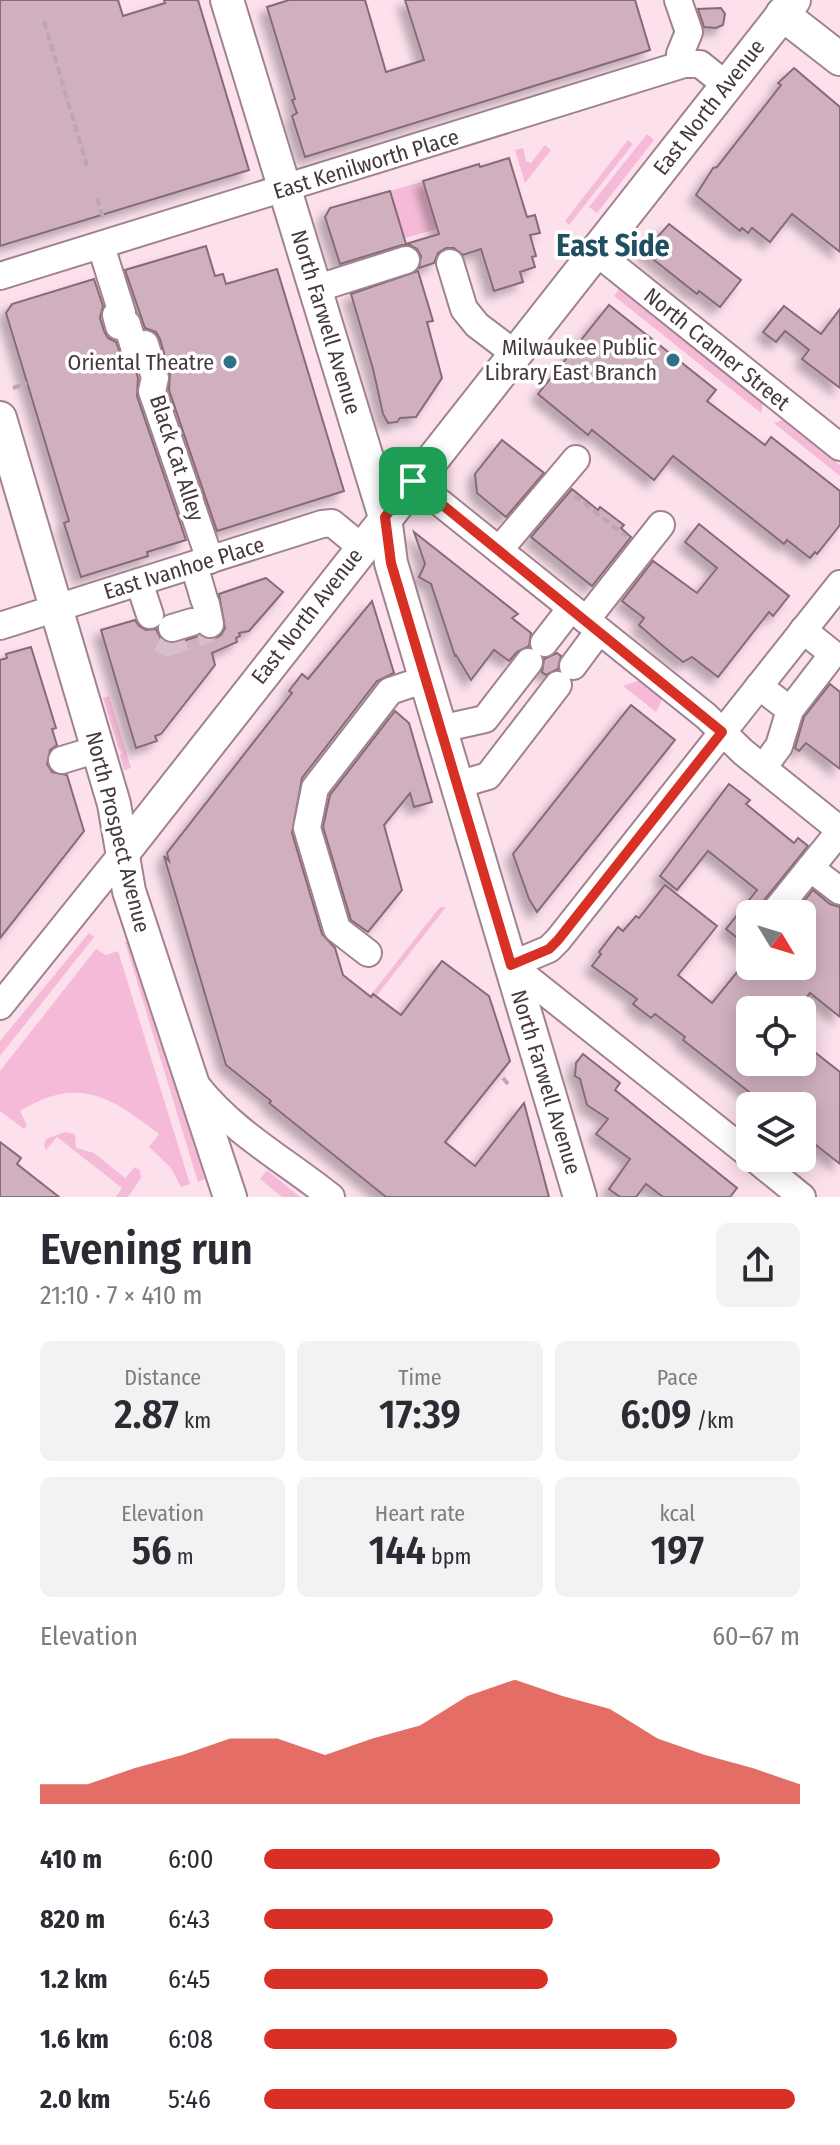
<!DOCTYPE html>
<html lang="en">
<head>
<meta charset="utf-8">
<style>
  :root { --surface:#fff; --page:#f2f2f3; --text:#2b2b33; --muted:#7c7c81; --accent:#d93025 }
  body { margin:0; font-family:"Fira Sans Condensed",sans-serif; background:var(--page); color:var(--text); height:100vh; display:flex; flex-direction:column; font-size:30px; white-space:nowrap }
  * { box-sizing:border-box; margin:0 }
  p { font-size:26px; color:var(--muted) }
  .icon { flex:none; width:44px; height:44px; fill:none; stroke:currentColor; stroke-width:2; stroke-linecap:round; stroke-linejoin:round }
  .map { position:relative; height:1197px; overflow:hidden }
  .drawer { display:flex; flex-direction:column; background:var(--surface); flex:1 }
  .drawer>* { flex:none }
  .needle { width:52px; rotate:128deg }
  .controls { position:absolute; left:736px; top:900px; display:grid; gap:16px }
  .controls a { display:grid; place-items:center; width:80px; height:80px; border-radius:12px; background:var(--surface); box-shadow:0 4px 20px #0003; font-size:40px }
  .pin { position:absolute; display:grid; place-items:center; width:68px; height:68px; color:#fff; margin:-34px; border-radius:16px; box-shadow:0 4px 12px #0006 }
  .round { display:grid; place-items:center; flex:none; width:84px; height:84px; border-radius:12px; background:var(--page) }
  .overview { display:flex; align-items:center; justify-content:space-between; height:136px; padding:0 40px }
  h1 { font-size:44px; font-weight:600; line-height:60px }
  .metrics { display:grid; grid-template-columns:repeat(3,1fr); gap:12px; height:136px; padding:8px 40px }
  .metrics div { display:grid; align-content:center; border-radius:12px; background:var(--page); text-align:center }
  .metrics b { font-size:40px; font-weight:600 }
  .metrics small { font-size:22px; font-weight:400 }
  .metrics p { font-size:22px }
  .chart { height:224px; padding:16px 40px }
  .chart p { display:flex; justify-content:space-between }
  .chart svg { width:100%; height:144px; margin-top:8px; fill:var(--accent); opacity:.7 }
  ul { padding:0 40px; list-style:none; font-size:26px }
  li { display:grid; grid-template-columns:128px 96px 1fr; align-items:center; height:60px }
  li i { height:20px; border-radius:10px; background:var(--accent) }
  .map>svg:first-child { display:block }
  .green { fill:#f5bad7 }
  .building { fill:#d0b0bf; stroke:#876a78; stroke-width:2; filter:url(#shadow) }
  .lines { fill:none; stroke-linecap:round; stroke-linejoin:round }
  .minor-tunnel { stroke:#d7bfca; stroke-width:26; stroke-dasharray:26 13; stroke-linecap:butt }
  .minor-casing { stroke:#a08290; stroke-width:30 }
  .major-casing { stroke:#a08290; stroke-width:36 }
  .path { stroke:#bca6b0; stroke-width:4; stroke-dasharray:8 4; stroke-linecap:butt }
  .minor { stroke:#fff; stroke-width:26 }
  .major { stroke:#fff; stroke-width:32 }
  .route-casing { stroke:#fff; stroke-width:16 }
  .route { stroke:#d93025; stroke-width:10 }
  .poi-dot { fill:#336f86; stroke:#fff; stroke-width:3 }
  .labels { text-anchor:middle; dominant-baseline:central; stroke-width:7; stroke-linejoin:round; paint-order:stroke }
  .street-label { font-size:22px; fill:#45383e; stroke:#fff }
  .poi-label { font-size:22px; fill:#45383e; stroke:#fff; text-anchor:end }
  .district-label { font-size:30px; font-weight:bold; fill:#1f5062; stroke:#fff }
</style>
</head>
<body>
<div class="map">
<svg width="840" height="1197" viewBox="0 0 840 1197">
  <defs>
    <filter id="shadow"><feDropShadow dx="-7" dy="7" stdDeviation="4" flood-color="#0004"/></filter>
  </defs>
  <rect width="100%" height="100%" fill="#fce1ed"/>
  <g class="green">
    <polygon points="647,134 654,140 597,213 589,207"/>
    <polygon points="628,140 633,144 569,225 565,221"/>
    <polygon points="545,145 551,150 525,183 515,150 523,148 526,161 531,163"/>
    <polygon points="424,181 437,229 405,238 390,191"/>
    <polygon points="619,289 763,404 761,413 614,296"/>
    <polygon points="783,420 840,465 840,476 774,423"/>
    <polygon points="640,680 663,698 656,712 623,686"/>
    <polygon points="109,696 131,768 124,770 120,755 122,752 119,750 103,698"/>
    <polygon points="440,907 446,907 374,999 370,996"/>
    <polygon points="89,933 94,937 0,1056 0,1041"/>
    <polygon points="132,940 205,1179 198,1182 125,942"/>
    <path d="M96 949 106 955 118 951 190 1184 181 1187 171 1168 149 1147 159 1134C111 1097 78 1075 20 1111L27 1125 24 1129 0 1111V1071Z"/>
    <polygon points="65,1132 75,1134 76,1148 94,1153 125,1178 135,1167 140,1170 141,1178 128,1197 116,1197 122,1188 57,1137 46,1150 44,1145 46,1139"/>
    <polygon points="267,1170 300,1197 282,1197 260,1179"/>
  </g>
  <g class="building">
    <polygon points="0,0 118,0 123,16 165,3 164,0 198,0 249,170 0,246"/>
    <polygon points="289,0 365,0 386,72 424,60 405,0 635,0 650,50 305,157 292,116 297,113 292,100 295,99 267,7"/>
    <polygon points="721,8 725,14 723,25 716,28 704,27 698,9"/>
    <polygon points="794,68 840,107 840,252 792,214 770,242 752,228 748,233 742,228 740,231 696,195 713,168 717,167 781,85 778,83"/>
    <polygon points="509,158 527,217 535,215 540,233 530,235 536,256 532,257 535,267 520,272 523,282 494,291 481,249 463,255 454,248 446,248 438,253 434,263 419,268 421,256 417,249 410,245 402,245 340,264 325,217 330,208 390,191 406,244 439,234 423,181 479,164 480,167"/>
    <polygon points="669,224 741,280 720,307 699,291 697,294 644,252"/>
    <polygon points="206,246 215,276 223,274 226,284 277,269 344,491 217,531 169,390 170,374 160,339 156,332 145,328 125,270"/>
    <polygon points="418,271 433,321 427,322 442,378 416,417 400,418 397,422 388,423 383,414 373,369 351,294"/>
    <polygon points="94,279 103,306 100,318 104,331 108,338 116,342 122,358 134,363 138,378 137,396 186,540 147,552 148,556 81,577 64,523 69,521 6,313 12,304"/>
    <polygon points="609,305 716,390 707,401 765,445 771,437 840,491 840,525 817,554 815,552 810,558 787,540 784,544 673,456 654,480 592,430 588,435 538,394"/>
    <polygon points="784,306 821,334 840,309 840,388 802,359 809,350 785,331 776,342 763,332"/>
    <polygon points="502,440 544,473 506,517 477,493 475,474"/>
    <polygon points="572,489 598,510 600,507 624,525 621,528 631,537 592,586 531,537"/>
    <polygon points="699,524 789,596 773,616 769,612 718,677 692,657 683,662 663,646 639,625 644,618 622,601 653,561 697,593 717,568 685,542"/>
    <polygon points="414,532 518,614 512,618 531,633 529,646 517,652 509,661 494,650 471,680 456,655 455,656 431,584 419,577 425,564"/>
    <polygon points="266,578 283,592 249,631 239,633 240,636 236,638 237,642 212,653 215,665 161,734 155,736 157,741 136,748 101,630 135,620 139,626 146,630 156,629 161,639 168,643 177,643 199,636 214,639 221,635 225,628 219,594"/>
    <polygon points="372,601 394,673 377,681 302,778 292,833 322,934 335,948 343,975 371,997 373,994 401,1015 442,961 489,996 510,1061 445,1142 475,1166 524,1103 549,1197 386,1197 269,1103 271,1101 226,1065 164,856 169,861 167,853 292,693 289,691 302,674 308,679"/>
    <polygon points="31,647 56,728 52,729 57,745 50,750 47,764 52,772 67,775 84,831 0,938 0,660 7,658 6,654"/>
    <polygon points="557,653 561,656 558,669 546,675 542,672 544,659"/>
    <polygon points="830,684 840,692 840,769 806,743 799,751 795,748 804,717"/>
    <polygon points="631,705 675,740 537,912 529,899 513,854"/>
    <polygon points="395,711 409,723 432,802 414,807 410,793 384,825 402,890 368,932 351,920 323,827 330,795"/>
    <polygon points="729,784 750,800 746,804 794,843 798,838 808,846 761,904 757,914 750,914 750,948 726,929 757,890 708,851 677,890 660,876"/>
    <polygon points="665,885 717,926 678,975 712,1003 742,966 802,966 802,914 794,914 813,890 830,904 840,907 840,1017 810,993 796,1010 750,1010 750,1062 802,1062 802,1042 840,1072 840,1164 802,1134 802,1106 767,1106 683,1040 685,1037 655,1014 651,1018 633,1004 637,999 592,966 601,954 599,952 618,927 623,931 636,916 639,918"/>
    <polygon points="583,1054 620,1083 615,1090 737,1188 730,1197 663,1197 646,1184 636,1197 620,1197 609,1189 630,1159 596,1134 608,1119 587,1105 580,1079 575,1076 576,1063"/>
    <polygon points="0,1142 21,1158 17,1164 59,1197 0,1197"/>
  </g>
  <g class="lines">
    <polyline class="minor-tunnel" points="160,639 168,643 205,631 210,624"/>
    <g class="minor-casing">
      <g id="minor">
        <polyline points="678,0 689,32 680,54"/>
        <polyline points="101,246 122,313 116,315 119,326"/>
        <polyline points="595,251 840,447"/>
        <polyline points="450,263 464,309 477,325 514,353"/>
        <polyline points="0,276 684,64 700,64 726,85"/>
        <polyline points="315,289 406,260"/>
        <polyline points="127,324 134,347 145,344 155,378 152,391 210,560"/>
        <polyline points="413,481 706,716 743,752 840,830"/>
        <polyline points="499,550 576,459"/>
        <polyline points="194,565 204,599"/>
        <polyline points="139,582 150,615"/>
        <polyline points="206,604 210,624"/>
        <polyline points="586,620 661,525"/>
        <polyline points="0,626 322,524 332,523 361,547"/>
        <polyline points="172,628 192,622"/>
        <polyline points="544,643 571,608"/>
        <polyline points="573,666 599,631"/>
        <polyline points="759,686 790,710 779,746 763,768"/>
        <polyline points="790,710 833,654 803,630"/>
        <polyline points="440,729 485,719 529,662"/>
        <polyline points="62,760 98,749"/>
        <polyline points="457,785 488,776 558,685"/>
        <polyline points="810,868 840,891"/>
        <polyline points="773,914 840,831"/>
        <polyline points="368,953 337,929 307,828 315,788 390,691 426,679"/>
        <polyline points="0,1006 123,853"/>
        <path d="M197 1086C234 1133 285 1160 331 1197"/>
        <polyline points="750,1155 511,965 549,949 558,940 840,584"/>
        <polyline points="754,1158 802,1197"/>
      </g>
    </g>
    <g class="major-casing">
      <g id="major">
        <polyline points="227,0 385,517 391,563 580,1197"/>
        <polyline points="782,14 840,59"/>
        <polyline points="0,418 114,804 129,891 230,1197"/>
        <polyline points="123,853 794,0"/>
      </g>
    </g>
    <g class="path">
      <polyline points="44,21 87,166"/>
      <polyline points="97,198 104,221"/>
      <polyline points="13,388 27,383"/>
      <polyline points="575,499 576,497 626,536"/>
      <polyline points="503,1078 508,1084"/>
    </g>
    <use href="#minor" class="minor"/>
    <use href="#major" class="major"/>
  </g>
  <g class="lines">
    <g class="route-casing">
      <polygon id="route" points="413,481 722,732 558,940 549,949 511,965 391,563 385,517"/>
    </g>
    <use href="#route" class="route"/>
  </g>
  <g class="poi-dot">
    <circle cx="673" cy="360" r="8"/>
    <circle cx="230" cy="362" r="8"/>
  </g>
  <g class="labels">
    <g class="street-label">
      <text transform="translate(709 107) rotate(-52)">East North Avenue</text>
      <text transform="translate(366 164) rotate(-17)">East Kenilworth Place</text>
      <text transform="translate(326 322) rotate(73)">North Farwell Avenue</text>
      <text transform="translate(717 349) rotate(39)">North Cramer Street</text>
      <text transform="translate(177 458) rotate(72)">Black Cat Alley</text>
      <text transform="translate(184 568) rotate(-17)">East Ivanhoe Place</text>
      <text transform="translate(307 616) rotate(-52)">East North Avenue</text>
      <text transform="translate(118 832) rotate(76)">North Prospect Avenue</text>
      <text transform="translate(546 1082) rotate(73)">North Farwell Avenue</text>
    </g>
    <g class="poi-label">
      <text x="657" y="347">Milwaukee Public<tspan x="657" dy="25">Library East Branch</tspan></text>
      <text x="214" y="362">Oriental Theatre</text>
    </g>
    <g class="district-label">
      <text x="613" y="246">East Side</text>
    </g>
  </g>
</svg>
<div class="controls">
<a><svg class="needle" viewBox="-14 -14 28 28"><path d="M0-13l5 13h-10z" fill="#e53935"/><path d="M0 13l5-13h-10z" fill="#7c7c81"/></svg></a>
<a><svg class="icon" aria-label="locate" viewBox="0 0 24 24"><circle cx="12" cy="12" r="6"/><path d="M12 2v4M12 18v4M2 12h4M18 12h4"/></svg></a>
<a><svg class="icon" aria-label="layers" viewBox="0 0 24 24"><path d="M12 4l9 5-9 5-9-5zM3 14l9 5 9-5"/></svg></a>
</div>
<div class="pin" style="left:413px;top:481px;background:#1e9e55"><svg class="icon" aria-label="arrive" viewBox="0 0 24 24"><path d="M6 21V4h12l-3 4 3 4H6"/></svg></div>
</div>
<section class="drawer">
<div class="overview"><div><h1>Evening run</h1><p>21:10 · 7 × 410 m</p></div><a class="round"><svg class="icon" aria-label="share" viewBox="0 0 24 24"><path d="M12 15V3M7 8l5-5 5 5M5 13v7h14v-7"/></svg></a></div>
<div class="metrics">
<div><p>Distance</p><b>2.87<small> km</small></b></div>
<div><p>Time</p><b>17:39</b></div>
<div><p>Pace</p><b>6:09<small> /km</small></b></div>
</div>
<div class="metrics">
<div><p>Elevation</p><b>56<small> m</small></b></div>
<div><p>Heart rate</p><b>144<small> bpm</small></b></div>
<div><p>kcal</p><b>197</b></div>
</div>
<div class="chart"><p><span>Elevation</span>60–67 m</p>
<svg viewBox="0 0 160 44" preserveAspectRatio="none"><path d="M0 44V38L10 38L20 33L30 29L40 24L50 24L60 29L70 24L80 20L90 11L100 6L110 11L120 15L130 24L140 29L150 33L160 38V44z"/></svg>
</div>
<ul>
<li><b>410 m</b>6:00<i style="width:85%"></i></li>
<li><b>820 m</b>6:43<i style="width:54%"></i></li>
<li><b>1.2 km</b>6:45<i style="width:53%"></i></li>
<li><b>1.6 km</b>6:08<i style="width:77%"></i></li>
<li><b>2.0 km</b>5:46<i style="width:99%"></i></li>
</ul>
</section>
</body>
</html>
